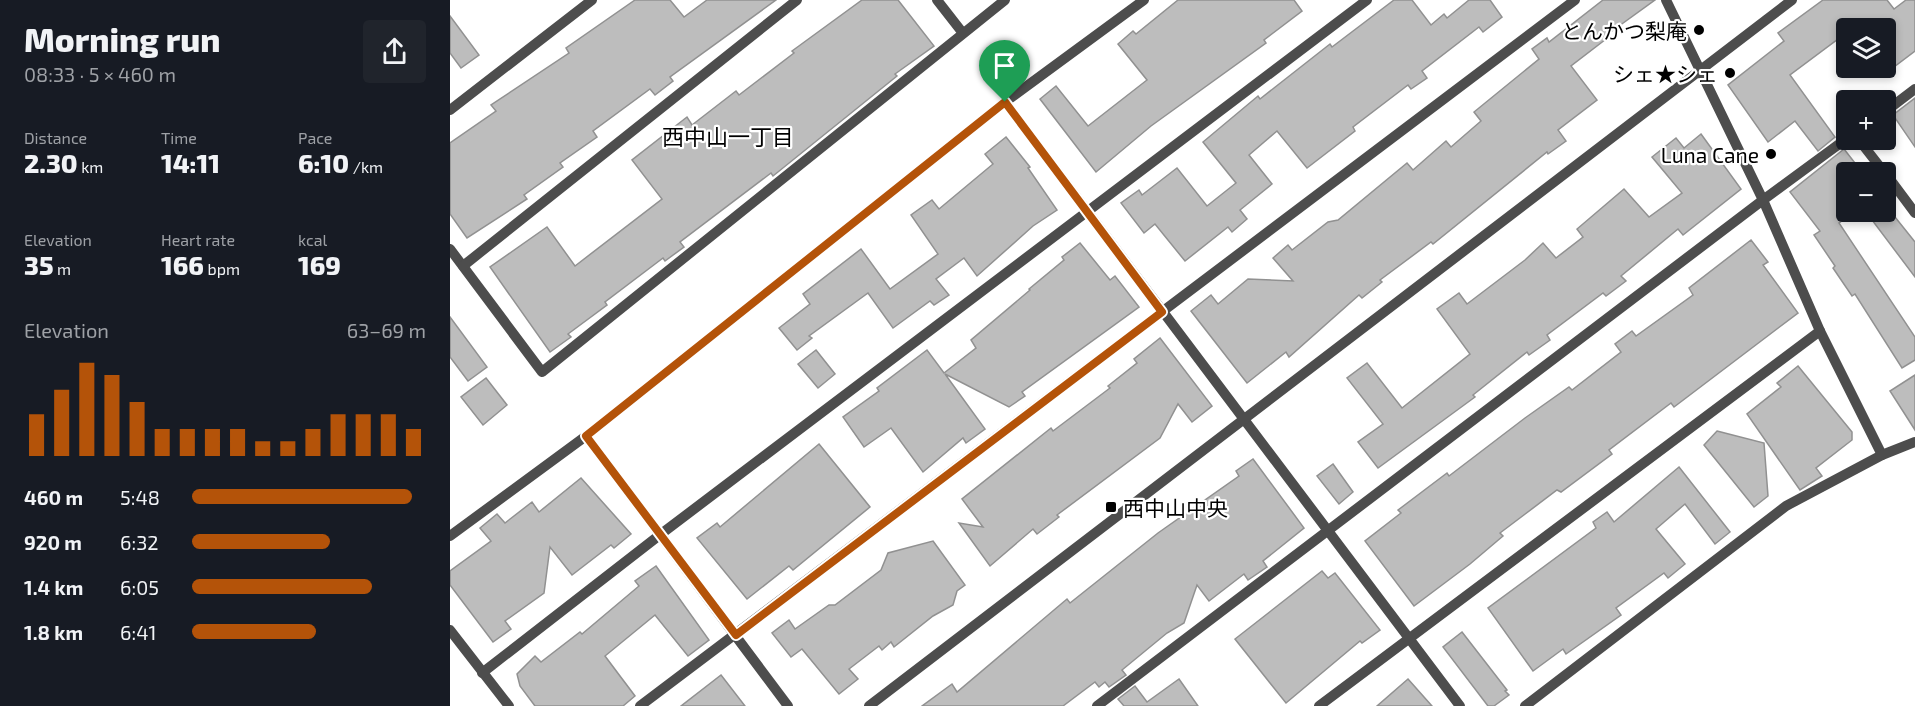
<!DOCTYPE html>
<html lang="en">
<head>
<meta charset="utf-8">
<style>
  :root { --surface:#171b24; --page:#20242c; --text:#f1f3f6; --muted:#9ea1a6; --accent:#b45309 }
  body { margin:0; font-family:"Exo 2","Noto Sans JP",sans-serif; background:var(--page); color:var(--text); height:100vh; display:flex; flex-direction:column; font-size:22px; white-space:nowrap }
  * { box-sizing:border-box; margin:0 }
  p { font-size:20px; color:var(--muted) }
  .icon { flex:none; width:33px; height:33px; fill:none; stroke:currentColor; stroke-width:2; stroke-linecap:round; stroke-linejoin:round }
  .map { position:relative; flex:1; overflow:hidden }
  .drawer { display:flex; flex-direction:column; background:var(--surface); width:450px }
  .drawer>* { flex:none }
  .tools { position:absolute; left:1386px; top:18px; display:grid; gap:12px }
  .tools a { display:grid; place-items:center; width:60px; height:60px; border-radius:6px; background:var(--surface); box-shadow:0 3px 9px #0003; font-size:30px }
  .pin { position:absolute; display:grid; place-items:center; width:51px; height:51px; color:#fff; margin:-62px -26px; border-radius:50% 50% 50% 0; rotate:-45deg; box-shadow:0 0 6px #0007 }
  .pin .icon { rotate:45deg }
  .round { display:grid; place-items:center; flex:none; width:63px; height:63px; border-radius:6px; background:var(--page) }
  .headline { display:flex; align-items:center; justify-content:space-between; height:102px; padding:0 24px }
  h1 { font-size:33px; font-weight:800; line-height:45px }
  .metrics { display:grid; grid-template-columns:repeat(3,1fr); gap:9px; height:102px; padding:6px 24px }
  .metrics div { display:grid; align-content:center }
  .metrics b { font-size:26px; font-weight:800 }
  .metrics small { font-size:16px; font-weight:400 }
  .metrics p { font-size:16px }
  .chart { height:168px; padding:12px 24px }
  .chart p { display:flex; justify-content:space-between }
  .chart svg { width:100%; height:108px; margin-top:6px; stroke:var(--accent); stroke-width:6 }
  ul { padding:0 24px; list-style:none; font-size:20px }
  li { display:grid; grid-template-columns:96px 72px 1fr; align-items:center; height:45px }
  li i { height:15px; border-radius:8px; background:var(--accent) }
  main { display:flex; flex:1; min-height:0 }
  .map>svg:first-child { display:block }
  .building { fill:#bdbdbd; stroke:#919191; stroke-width:1.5 }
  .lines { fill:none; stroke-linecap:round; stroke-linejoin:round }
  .minor { stroke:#4d4d4d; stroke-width:10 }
  .route-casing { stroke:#fff; stroke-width:12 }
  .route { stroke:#b45309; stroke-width:8 }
  .poi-dot { fill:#000; stroke:#fff; stroke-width:2 }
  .labels { text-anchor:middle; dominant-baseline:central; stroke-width:4.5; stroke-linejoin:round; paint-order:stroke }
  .poi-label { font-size:21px; fill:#000; stroke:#fff; text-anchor:end }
  .neighbourhood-label { font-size:22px; fill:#000; stroke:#fff }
</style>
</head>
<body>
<main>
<section class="drawer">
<div class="headline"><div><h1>Morning run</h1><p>08:33 · 5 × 460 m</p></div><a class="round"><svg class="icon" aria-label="share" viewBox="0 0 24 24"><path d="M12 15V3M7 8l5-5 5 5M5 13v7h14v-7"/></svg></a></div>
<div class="metrics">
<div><p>Distance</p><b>2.30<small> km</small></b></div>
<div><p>Time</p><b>14:11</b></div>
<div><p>Pace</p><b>6:10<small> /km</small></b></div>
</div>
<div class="metrics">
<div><p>Elevation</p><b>35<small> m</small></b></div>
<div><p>Heart rate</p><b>166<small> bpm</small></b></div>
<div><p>kcal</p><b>169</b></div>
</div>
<div class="chart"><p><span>Elevation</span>63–69 m</p>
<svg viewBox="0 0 160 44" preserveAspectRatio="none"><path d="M5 44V27M15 44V17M25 44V6M35 44V11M45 44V22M55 44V33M65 44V33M75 44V33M85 44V33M95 44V38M105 44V38M115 44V33M125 44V27M135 44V27M145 44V27M155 44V33"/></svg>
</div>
<ul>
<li><b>460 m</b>5:48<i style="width:94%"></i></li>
<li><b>920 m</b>6:32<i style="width:59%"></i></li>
<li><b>1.4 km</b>6:05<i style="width:77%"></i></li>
<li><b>1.8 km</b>6:41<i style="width:53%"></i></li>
</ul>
</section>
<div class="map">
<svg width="1465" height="706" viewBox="0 0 1465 706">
  <rect width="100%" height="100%" fill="#fff"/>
  <g class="building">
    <polygon points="185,0 220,0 234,17 257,0 326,0 220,77 223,81 205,95 200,89 143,131 147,137 110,163 113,167 74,195 77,199 17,238 0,214 0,143 46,111 41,105 119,53 116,48"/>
    <polygon points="412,0 448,0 484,46 445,74 447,76 323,176 321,173 230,242 234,247 215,261 213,258 155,302 157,305 118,334 121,337 100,352 40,267 97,227 125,266 212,199 182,160 237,117 242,125 286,91 289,95 344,53 342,51"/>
    <polygon points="728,0 844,0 852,11 814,40 816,43 701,126 646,172 590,99 606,86 638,126 697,80 668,44 683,31 686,34"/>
    <polygon points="944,0 962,0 981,25 994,14 997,18 1019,0 1040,0 1052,17 1033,32 1029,27 972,71 977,78 961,89 958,85 903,127 905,131 857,168 827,131 799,155 822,184 790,210 797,219 782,232 778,227 735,261 705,224 694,233 671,203 689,190 692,195 727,168 757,206 786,183 753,142 808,96 810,99 880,44 882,47"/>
    <polygon points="1153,0 1205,0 1158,34 1160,36 1121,66 1147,100 1108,130 1116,141 1098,154 1097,152 983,244 981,242 930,280 932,282 912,298 909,295 839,357 836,352 797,383 741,311 761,295 768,304 798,279 843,281 823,258 838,245 842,250 878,222 888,220 957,163 963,170 996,141 1001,147 1031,121 1024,112 1089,59 1082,49 1097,38 1099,42"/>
    <polygon points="1373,0 1437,0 1444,9 1456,0 1465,0 1465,51 1436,73 1436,28 1396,28 1396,33 1340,75 1385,137 1368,151 1345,121 1318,142 1278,85 1334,41 1328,33"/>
    <polygon points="0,16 29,55 11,68 0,53"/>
    <polygon points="1465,98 1465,147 1443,115"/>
    <polygon points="1251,134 1291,189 1233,235 1228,229 1171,276 1176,281 1156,296 1153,293 1097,335 1100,340 1079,355 1077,352 1023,395 1025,397 928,468 908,442 933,424 897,378 917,363 952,408 1020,354 987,309 1009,293 1017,304 1075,260 1093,243 1106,258 1133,237 1127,229 1174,189 1199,217 1232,193 1202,157 1226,138 1234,148"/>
    <polygon points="556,137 580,167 578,168 607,210 583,226 527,276 514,258 486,279 499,295 484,305 480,301 443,328 418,293 359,336 362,338 347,350 329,328 360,304 353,294 411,249 440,289 488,254 461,215 482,200 489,209 543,164 535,154"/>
    <polygon points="1394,149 1412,172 1396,172 1396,218 1389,223 1465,337 1465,360 1452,368 1405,294 1402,296 1383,268 1385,266 1364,235 1370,231 1340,192"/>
    <polygon points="1416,212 1441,212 1465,242 1465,277"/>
    <polygon points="1301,240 1318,262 1313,265 1348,313 1224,407 1221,403 1159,450 1162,454 1111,492 1107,490 1050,533 1053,536 1020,564 964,606 915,541 951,513 948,510 997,473 999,476 1075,418 1119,387 1122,390 1171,352 1165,344 1182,331 1186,336 1243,295 1239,288"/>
    <polygon points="630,243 660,280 665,276 689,307 572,392 575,396 559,407 495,374 535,429 516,443 513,438 473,472 441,428 414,447 393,417 429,391 427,388 477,350 494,373 526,348 521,340 580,290 579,289 614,260 612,257"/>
    <polygon points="0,317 37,367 18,381 0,357"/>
    <polygon points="710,338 762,406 742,422 728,404 710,438 607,515 609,517 587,534 583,529 540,566 509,523 533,527 512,499 601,428 603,431 660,388 658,386 687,363 684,359"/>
    <polygon points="366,350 385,374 368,388 348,364"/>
    <polygon points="1348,366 1402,432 1402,440 1366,468 1372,476 1350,490 1297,414 1331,387 1327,383"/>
    <polygon points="1465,375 1465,430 1440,391"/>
    <polygon points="36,378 57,405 33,425 11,397"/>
    <polygon points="1267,431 1314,443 1318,496 1304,507 1254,445"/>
    <polygon points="369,444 420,507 343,570 339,566 297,599 247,538 267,523 270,527"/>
    <polygon points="803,459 854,528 813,561 817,567 798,580 794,574 759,601 747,585 734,623 717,633 672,670 676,675 659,687 655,682 649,687 645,682 613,706 472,706 502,684 507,692 617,599 620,603 708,533 789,476 786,471"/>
    <polygon points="883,464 903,492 889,504 867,476"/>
    <polygon points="1229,467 1280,532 1265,544 1235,504 1206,529 1235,564 1218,578 1214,573 1166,608 1171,615 1116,654 1113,649 1083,671 1038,608 1146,528 1143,522 1157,512 1164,522"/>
    <polygon points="131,478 181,534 164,548 161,545 122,575 100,547 94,593 55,621 61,629 43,642 0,585 0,571 41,541 30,528 47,514 55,523 82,502 89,512"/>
    <polygon points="483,541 515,585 507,591 503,605 483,616 444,647 441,642 432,650 429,646 399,669 408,679 389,694 352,649 341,657 322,633 339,620 345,629 379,605 385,605 431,570 438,553"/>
    <polygon points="206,566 259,640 238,656 205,615 155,656 185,696 173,706 85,706 70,686 67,674 85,656 91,662 130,632 132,634 189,586 185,581"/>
    <polygon points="872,571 878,578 885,573 930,630 912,643 910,641 836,703 785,639"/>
    <polygon points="1012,632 1057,690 1055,691 1059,695 1044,706 1038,706 993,647"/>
    <polygon points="271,675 295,706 231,706"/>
    <polygon points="729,679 748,706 674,706 668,699 685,686 697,702"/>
    <polygon points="958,679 982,706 927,706"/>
  </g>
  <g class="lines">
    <g class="minor">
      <polyline points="487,0 512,32"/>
      <polyline points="1216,0 1313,200 1370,331 1432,455"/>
      <polyline points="555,102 1010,706"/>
      <polyline points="0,110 142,0"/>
      <polyline points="1436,111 1465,89"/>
      <polyline points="1409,140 1434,172"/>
      <polyline points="1436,174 1465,213"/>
      <polyline points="0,249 92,372 555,0"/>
      <polyline points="13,266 347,0"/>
      <polyline points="136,436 338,706"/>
      <polyline points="0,536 136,436 555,102 694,0"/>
      <polyline points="0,630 59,706"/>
      <polyline points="32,673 211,534 917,0"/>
      <polyline points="190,706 1125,0"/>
      <polyline points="419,706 1342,0"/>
      <polyline points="647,706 1313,200 1396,139"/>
      <polyline points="869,706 1370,331"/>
      <polyline points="1075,706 1336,506 1432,455 1465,442"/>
    </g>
  </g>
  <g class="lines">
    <g class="route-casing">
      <polygon id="route" points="555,102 712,312 286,635 136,436"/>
    </g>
    <use href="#route" class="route"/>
  </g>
  <g class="poi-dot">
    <circle cx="1249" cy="30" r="6"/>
    <circle cx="1280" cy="73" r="6"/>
    <circle cx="1321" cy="154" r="6"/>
    <rect x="655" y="501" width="12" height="12" rx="3"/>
  </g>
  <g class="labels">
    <g class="poi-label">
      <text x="1237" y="30">とんかつ梨庵</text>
      <text x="1268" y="73">シェ★シェ</text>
      <text x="1309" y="154">Luna Cane</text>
      <text x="673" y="507" text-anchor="start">西中山中央</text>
    </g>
    <g class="neighbourhood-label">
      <text x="278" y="136">西中山一丁目</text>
    </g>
  </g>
</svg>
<div class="tools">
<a><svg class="icon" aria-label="layers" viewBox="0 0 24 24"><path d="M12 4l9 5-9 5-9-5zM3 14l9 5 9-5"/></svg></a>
<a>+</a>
<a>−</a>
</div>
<div class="pin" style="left:555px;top:102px;background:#1e9e55"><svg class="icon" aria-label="arrive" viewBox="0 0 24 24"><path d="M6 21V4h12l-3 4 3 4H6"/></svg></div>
</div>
</main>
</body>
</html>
